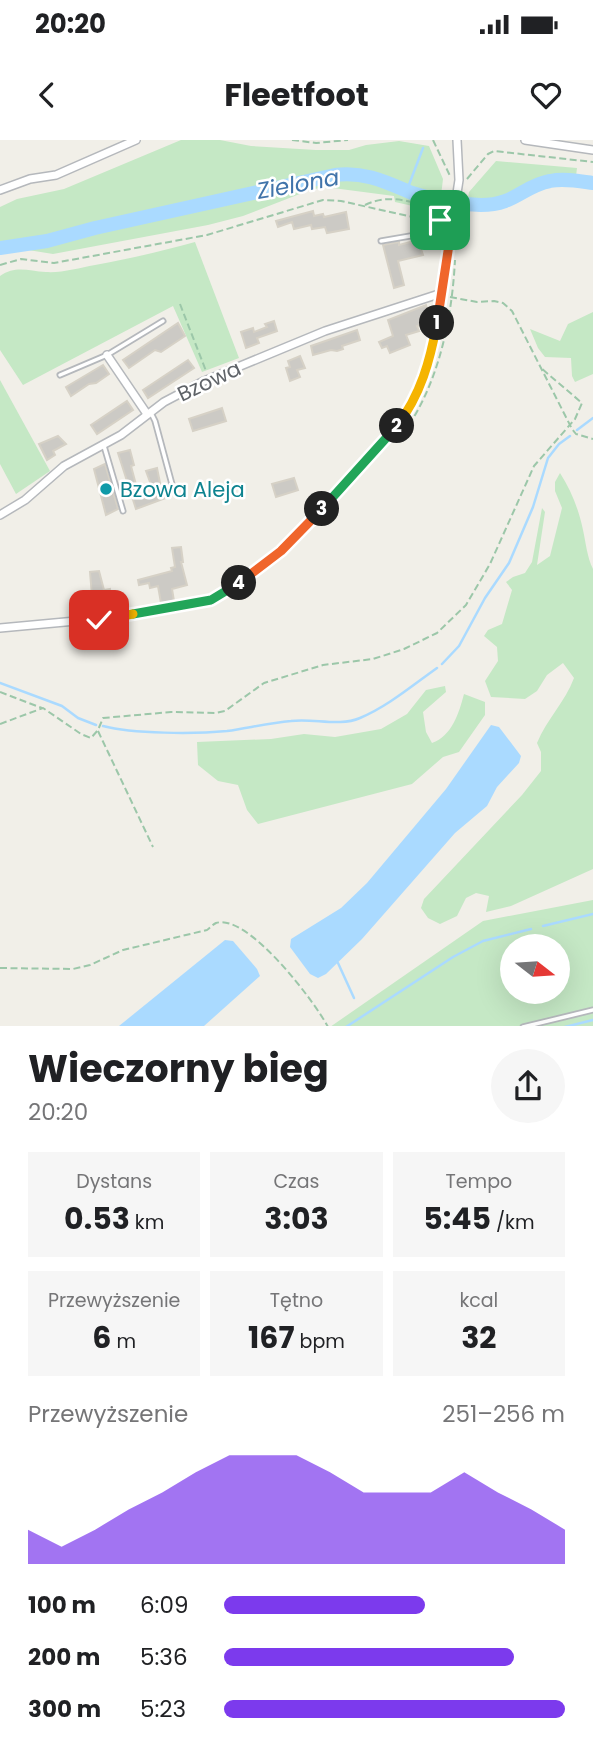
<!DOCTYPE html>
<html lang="pl">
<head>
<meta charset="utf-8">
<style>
  :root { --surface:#fff; --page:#f6f6f6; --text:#202124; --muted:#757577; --accent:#7c3aed }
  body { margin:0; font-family:Poppins,sans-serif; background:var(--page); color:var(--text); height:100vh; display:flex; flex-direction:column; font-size:26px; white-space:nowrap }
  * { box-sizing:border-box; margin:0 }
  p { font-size:23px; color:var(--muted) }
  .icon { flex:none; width:38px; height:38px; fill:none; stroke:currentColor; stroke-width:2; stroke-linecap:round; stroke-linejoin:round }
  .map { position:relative; height:886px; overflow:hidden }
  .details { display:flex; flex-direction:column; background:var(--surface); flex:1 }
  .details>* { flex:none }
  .needle { width:46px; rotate:107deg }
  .buttons { position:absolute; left:500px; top:794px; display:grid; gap:14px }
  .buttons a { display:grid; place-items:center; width:70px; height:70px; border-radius:50%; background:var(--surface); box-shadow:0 7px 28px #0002; font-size:35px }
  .pin { position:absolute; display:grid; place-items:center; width:60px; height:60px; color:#fff; margin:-30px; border-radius:14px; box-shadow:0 4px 10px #0006 }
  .km { position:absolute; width:35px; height:35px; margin:-18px; border-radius:50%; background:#222; color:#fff; font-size:19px; line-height:35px; text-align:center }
  .round { display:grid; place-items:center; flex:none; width:74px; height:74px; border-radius:37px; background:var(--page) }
  .head { display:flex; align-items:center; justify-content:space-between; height:119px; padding:0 28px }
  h1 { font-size:38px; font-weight:700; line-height:52px }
  .figures { display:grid; grid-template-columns:repeat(3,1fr); gap:10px; height:119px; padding:7px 28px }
  .figures div { display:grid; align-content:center; border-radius:0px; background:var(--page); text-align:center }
  .figures b { font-size:30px; font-weight:700 }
  .figures small { font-size:19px; font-weight:400 }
  .figures p { font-size:19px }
  .chart { height:196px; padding:14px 28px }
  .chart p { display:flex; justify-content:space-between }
  .chart svg { width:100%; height:126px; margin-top:7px; fill:var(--accent); opacity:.7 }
  ul { padding:0 28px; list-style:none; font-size:23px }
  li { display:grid; grid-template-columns:112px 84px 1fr; align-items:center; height:52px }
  li i { height:18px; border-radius:9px; background:var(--accent) }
  .status { display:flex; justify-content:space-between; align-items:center; height:49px; padding:0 35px; background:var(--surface); direction:ltr }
  .status svg { height:19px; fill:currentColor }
  header { display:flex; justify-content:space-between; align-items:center; height:91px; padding:0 28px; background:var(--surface); font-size:32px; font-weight:700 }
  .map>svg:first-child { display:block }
  .green { fill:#c5e8c5; fill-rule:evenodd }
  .water { fill:#aadaff }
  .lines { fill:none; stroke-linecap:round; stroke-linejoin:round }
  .stream { stroke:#aadaff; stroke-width:2.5 }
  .river { stroke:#aadaff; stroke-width:14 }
  .building { fill:#cccac5; stroke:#d6d1c6; stroke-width:2 }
  .lane-casing { stroke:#b5b8bc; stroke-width:7 }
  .street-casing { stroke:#b5b8bc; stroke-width:10 }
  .path { stroke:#9cc7a9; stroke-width:2; stroke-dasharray:7 3.5; stroke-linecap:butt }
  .lane { stroke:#fff; stroke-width:3.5 }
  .street { stroke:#fff; stroke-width:7 }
  .split-1-casing { stroke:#fff; stroke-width:14 }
  .split-2-casing { stroke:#fff; stroke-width:14 }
  .split-3-casing { stroke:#fff; stroke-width:14 }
  .split-4-casing { stroke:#fff; stroke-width:14 }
  .split-5-casing { stroke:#fff; stroke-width:14 }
  .split-6-casing { stroke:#fff; stroke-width:14 }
  .split-1 { stroke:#f0652b; stroke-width:9 }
  .split-2 { stroke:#f5b400; stroke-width:9 }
  .split-3 { stroke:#22a559; stroke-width:9 }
  .split-4 { stroke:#f0652b; stroke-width:9 }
  .split-5 { stroke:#22a559; stroke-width:9 }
  .split-6 { stroke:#f5b400; stroke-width:9 }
  .culture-dot { fill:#0f9aa8; stroke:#fff; stroke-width:2.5 }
  .labels { text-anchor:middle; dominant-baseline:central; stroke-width:5; stroke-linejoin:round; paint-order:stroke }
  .street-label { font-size:21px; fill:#5f6368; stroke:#fff }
  .culture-label { font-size:21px; fill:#0d838f; stroke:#fff; text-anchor:start }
  .water-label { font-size:23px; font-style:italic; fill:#4174aa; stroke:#fff }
</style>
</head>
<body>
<div class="status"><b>20:20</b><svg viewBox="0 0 49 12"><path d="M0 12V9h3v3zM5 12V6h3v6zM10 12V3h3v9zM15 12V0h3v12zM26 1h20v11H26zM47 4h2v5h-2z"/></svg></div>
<header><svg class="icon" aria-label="back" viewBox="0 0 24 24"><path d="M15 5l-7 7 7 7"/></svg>Fleetfoot<svg class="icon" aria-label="heart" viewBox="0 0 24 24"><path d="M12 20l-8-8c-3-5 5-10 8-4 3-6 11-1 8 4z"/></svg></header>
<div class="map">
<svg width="593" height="887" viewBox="0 0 593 887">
  <rect width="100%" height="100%" fill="#f1efe8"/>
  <g class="green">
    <polygon points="181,0 220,0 251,6 316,10 349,10 366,5 399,1 429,6 443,39 439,72 395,62 394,56 325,47 310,50 243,76 208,85 53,114 22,109 0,114 0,67 17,59 64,49"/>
    <path d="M496 21 577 28 576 36C565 36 553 35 542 39 515 48 499 69 468 58L469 52Z"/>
    <path d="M195 102 239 218 202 232 173 166 23 245 0 210V136C16 125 28 131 46 132 62 133 79 128 95 125 129 119 162 111 195 102Z"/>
    <polygon points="593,172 593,234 575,242 572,236 571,218 545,217 538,208 530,189 560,201 568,184"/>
    <polygon points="0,240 50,331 16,354 0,324"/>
    <path d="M560 333C571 350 579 370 583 390 586 403 587 417 593 429V729L511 766 486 772 489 756 476 753 466 758 457 776 440 784 428 778 421 768 424 759 522 655 541 631V612L537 603C547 579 565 562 574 538L563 523 547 535 537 551 525 559 491 557 485 541 498 521 497 507 484 496 488 490 502 484 512 450 506 442 513 437 525 433 532 422 542 368 545 372 537 425 550 416 562 368 555 351V342Z"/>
    <path d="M445 546 446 552 423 572 426 592 432 603C452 596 459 573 464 554L485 562V575L459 612 443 617 412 644 258 684 247 670 238 645 218 641 198 625 197 602 271 599 304 594 335 597 381 589 407 574 426 550Z"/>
    <path d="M593 760V886L330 887 483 781ZM513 807H558V852H513Z"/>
  </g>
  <g class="water">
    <polygon points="491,585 499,587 521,616 519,623 497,647 487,666 455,693 362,799 326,834 318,838 310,834 290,807 291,799 341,768 367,743 446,649"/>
    <polygon points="225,800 233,801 257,829 260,836 204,886 119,886"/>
  </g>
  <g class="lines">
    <g class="stream">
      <polyline points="407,50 423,8"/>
      <polyline points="577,290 593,278"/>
      <polyline points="442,524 459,506 485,458 509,423 533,367 548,318 559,304 570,296"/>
      <polyline points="0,543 62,566 78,578 96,585"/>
      <path d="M103 586C133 594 195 594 227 591 248 588 269 583 291 581 314 578 339 587 360 578 387 567 413 545 437 528"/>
      <polyline points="543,786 593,774"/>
      <polyline points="338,823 354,858"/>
      <polyline points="346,887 453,817 483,801 531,789"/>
      <polyline points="565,887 593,880"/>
    </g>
    <path class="river" d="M0 108 47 101 95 88 335 35C364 31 386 42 412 53 433 60 459 64 481 65 515 65 523 46 550 41 564 38 579 41 593 43"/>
  </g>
  <g class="building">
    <polygon points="313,71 314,76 323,74 324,77 346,72 349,89 327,93 325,87 312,89 311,85 294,89 292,82 278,87 276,81"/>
    <polygon points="418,100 423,115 398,121 404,145 394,148 383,105 399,102 399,105"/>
    <polygon points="426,165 431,181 417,186 419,191 406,195 410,205 390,213 387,206 382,208 379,202 393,196 388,180"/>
    <polygon points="274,181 277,191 257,198 259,203 246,208 241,192 253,188 254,192 267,187 265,184"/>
    <polygon points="178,183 185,196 161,212 155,210 129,228 123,220"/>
    <polygon points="357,190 360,200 342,206 343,209 337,211 331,210 313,215 311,206"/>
    <polygon points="300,216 305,228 297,230 300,237 290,241 286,228 290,227 288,221"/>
    <polygon points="188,220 194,228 148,258 143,250"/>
    <polygon points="103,225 109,234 96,243 89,244 71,256 66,247"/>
    <polygon points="127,261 133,270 97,294 91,285"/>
    <polygon points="222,268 226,281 193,291 189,279"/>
    <polygon points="58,296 66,304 53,311 55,315 47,320 39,304"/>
    <polygon points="130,310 134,325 131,326 139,356 154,353 146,331 157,328 162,353 167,351 168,357 136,369 118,313"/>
    <polygon points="105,324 118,369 106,375 94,329"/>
    <polygon points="294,338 298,350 276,357 272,344"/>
    <polygon points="181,407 183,422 181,422 187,445 172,449 174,461 161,463 158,446 150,448 149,443 139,445 138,440 172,431 171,428 175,427 172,408"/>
    <polygon points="99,431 104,450 110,449 111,460 101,461 102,472 76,475 76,468 93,468 90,432"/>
  </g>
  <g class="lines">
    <g class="lane-casing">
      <g id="lane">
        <polyline points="381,101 451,89"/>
        <polyline points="60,235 107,215 163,181"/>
        <polyline points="151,273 155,281 173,348"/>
        <polyline points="104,306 123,371"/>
        <polyline points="523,887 593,870"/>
      </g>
    </g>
    <g class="street-casing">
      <g id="street">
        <polyline points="525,0 593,10"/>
        <polyline points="0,50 30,39 56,35 136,0"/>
        <polyline points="107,215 147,274"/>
        <polyline points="0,375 25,360 64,326 121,295 164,262 204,241 325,191 442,153"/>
        <polyline points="0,488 119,477 211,460 220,456 250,436 281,411 385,300 407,272 419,250 433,210 459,40 457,0"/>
      </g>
    </g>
    <g class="path">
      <polyline points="292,0 316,3 348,0"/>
      <polyline points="433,0 451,38"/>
      <polyline points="467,39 488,14 494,11 593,22"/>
      <path d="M365 65C393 51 419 66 448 70"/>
      <polyline points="460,72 466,73"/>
      <polyline points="0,125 21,119 54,123 207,95 323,60 341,61 444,84"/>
      <polyline points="450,157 477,162 494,161 503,163 512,171 572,289 576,294 593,299"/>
      <polyline points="180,164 206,231"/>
      <path d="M409 285C440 237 452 177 455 120"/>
      <polyline points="0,552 42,568"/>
      <polyline points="0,584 43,568 81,594 91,598 98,590 103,578 171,572 215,573 225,571 264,543 323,525 373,519 404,509 437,493 466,465 490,424 534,326 575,279 582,263 541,228"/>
      <polyline points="98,591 153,707"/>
      <path d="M0 828 73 829 90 825 123 810 207 790C210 788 212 785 216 783 248 773 315 862 328 887"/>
    </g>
    <use href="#lane" class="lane"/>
    <use href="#street" class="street"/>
  </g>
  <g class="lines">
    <g class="split-1-casing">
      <polyline id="split-1" points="437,183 452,85 442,83 440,80"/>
    </g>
    <g class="split-2-casing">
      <path id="split-2" d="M397 286C421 254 430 221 437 183"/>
    </g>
    <g class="split-3-casing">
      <polyline id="split-3" points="322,369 397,286"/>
    </g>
    <g class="split-4-casing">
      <polyline id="split-4" points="239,443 281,411 322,369"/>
    </g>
    <g class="split-5-casing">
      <polyline id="split-5" points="133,474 211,460 239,443"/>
    </g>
    <g class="split-6-casing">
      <polyline id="split-6" points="99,480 133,474"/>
    </g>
    <use href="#split-1" class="split-1"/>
    <use href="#split-2" class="split-2"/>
    <use href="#split-3" class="split-3"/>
    <use href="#split-4" class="split-4"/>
    <use href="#split-5" class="split-5"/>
    <use href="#split-6" class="split-6"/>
  </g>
  <circle class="culture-dot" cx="106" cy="349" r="7"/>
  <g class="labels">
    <g class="street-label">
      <text transform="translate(209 241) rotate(-25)">Bzowa</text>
    </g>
    <g class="culture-label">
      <text x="120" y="349">Bzowa Aleja</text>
    </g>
    <g class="water-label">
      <text transform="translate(298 44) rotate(-10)">Zielona</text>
    </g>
  </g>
</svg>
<div class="buttons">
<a><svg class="needle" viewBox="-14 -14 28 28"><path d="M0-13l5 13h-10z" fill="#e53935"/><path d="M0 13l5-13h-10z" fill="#757577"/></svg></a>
</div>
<div class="pin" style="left:440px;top:80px;background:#1e9e55"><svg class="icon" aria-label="arrive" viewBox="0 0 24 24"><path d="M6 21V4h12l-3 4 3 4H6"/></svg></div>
<div class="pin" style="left:99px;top:480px;background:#d93025"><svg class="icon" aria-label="check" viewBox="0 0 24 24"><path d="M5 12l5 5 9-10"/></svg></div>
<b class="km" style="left:437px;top:183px">1</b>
<b class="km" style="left:397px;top:286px">2</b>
<b class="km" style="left:322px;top:369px">3</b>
<b class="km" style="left:239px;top:443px">4</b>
</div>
<section class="details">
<div class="head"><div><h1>Wieczorny bieg</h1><p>20:20</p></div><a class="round"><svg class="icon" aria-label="share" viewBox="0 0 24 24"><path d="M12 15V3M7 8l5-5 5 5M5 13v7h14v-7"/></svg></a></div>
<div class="figures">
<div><p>Dystans</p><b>0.53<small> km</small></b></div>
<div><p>Czas</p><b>3:03</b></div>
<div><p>Tempo</p><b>5:45<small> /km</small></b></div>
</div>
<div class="figures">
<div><p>Przewyższenie</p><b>6<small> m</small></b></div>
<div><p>Tętno</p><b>167<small> bpm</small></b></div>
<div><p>kcal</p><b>32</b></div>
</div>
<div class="chart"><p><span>Przewyższenie</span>251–256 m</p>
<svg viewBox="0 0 160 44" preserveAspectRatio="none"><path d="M0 44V32L10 38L20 32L30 25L40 19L50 12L60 6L70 6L80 6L90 12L100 19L110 19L120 19L130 12L140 19L150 25L160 32V44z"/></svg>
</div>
<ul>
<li><b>100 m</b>6:09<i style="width:59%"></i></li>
<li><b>200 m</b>5:36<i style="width:85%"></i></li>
<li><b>300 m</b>5:23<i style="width:100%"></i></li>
</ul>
</section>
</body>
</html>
